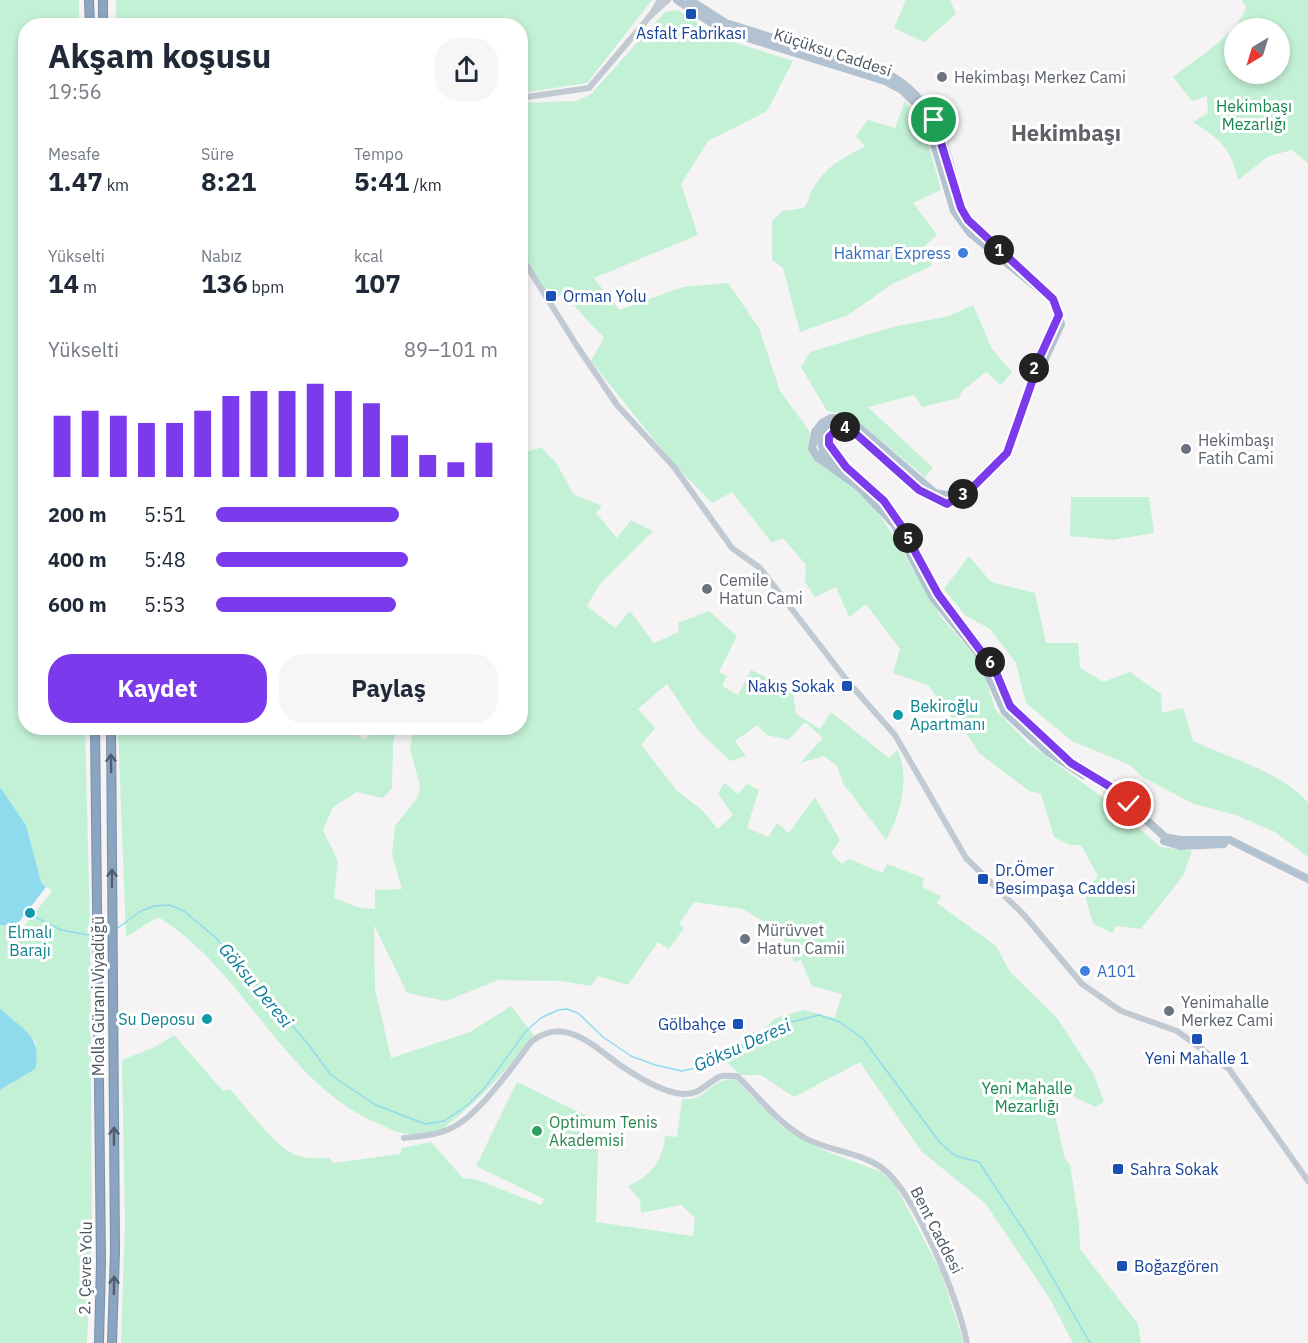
<!DOCTYPE html>
<html lang="tr">
<head>
<meta charset="utf-8">
<style>
  :root { --surface:#fff; --page:#f6f6f7; --text:#1f2937; --muted:#747a83; --accent:#7c3aed }
  body { margin:0; font-family:"IBM Plex Sans",sans-serif; background:var(--page); color:var(--text); height:100vh; display:flex; flex-direction:column; font-size:22px; white-space:nowrap }
  * { box-sizing:border-box; margin:0 }
  p { font-size:20px; color:var(--muted) }
  .icon { flex:none; width:33px; height:33px; fill:none; stroke:currentColor; stroke-width:2; stroke-linecap:round; stroke-linejoin:round }
  .map { position:relative; flex:1; overflow:hidden }
  .sheet { position:absolute; left:18px; top:18px; width:510px; height:717px; display:flex; flex-direction:column; background:var(--surface); border-radius:24px; box-shadow:0 3px 9px #0003 }
  .sheet>* { flex:none }
  .needle { width:39px; rotate:218deg }
  .fabs { position:absolute; left:1224px; top:18px; display:grid; gap:12px }
  .fabs a { display:grid; place-items:center; width:66px; height:66px; border-radius:50%; background:var(--surface); box-shadow:0 3px 9px #0003; font-size:30px }
  .pin { position:absolute; display:grid; place-items:center; width:51px; height:51px; color:#fff; margin:-26px; border:3px solid #fff; border-radius:50%; box-shadow:0 2px 6px #0007 }
  .km { position:absolute; width:30px; height:30px; margin:-15px; border-radius:50%; background:#222; color:#fff; font-size:16px; line-height:30px; text-align:center }
  .round { display:grid; place-items:center; flex:none; width:63px; height:63px; border-radius:24px; background:var(--page) }
  .headline { display:flex; align-items:center; justify-content:space-between; height:102px; padding:0 30px }
  h1 { font-size:33px; font-weight:800; line-height:45px }
  .metrics { display:grid; grid-template-columns:repeat(3,1fr); gap:9px; height:102px; padding:6px 30px }
  .metrics div { display:grid; align-content:center }
  .metrics b { font-size:26px; font-weight:800 }
  .metrics small { font-size:16px; font-weight:400 }
  .metrics p { font-size:16px }
  .chart { height:168px; padding:12px 30px }
  .chart p { display:flex; justify-content:space-between }
  .chart svg { width:100%; height:108px; margin-top:6px; stroke:var(--accent); stroke-width:6 }
  .primary-button { display:flex; gap:12px; margin-top:auto; padding:12px 30px }
  .primary-button a { flex:1; height:69px; border-radius:24px; background:var(--accent); color:#fff; font-size:24px; font-weight:800; line-height:69px; text-align:center }
  .primary-button a+a { background:var(--page); color:var(--text) }
  ul { padding:0 30px; list-style:none; font-size:20px }
  li { display:grid; grid-template-columns:96px 72px 1fr; align-items:center; height:45px }
  li i { height:15px; border-radius:8px; background:var(--accent) }
  .map>svg:first-child { display:block }
  .green { fill:#c3f1d5; fill-rule:evenodd }
  .water { fill:#90daee }
  .lines { fill:none; stroke-linecap:round; stroke-linejoin:round }
  .stream { stroke:#90daee; stroke-width:1.5 }
  .highway-casing { stroke:#7690ad; stroke-width:10 }
  .minor { stroke:#c1cad2; stroke-width:6 }
  .major { stroke:#b3c2d1; stroke-width:8 }
  .highway { stroke:#8ba5c1; stroke-width:8 }
  .oneway { stroke:#505e6b }
  .route-casing { stroke:#fff; stroke-width:12 }
  .route { stroke:#7c3aed; stroke-width:8 }
  .transit-dot { fill:#1a4fb4; stroke:#fff; stroke-width:2 }
  .worship-dot { fill:#6b7280; stroke:#fff; stroke-width:2 }
  .shop-dot { fill:#3f7fe0; stroke:#fff; stroke-width:2 }
  .culture-dot { fill:#0f9aa8; stroke:#fff; stroke-width:2 }
  .leisure-dot { fill:#2e9e5b; stroke:#fff; stroke-width:2 }
  .labels { text-anchor:middle; dominant-baseline:central; stroke-width:6; stroke-linejoin:round; paint-order:stroke }
  .transit-label { font-size:16px; fill:#164399; stroke:#fff; text-anchor:start }
  .street-label { font-size:16px; fill:#4a5661; stroke:#fff }
  .worship-label { font-size:16px; fill:#5b616d; stroke:#fff; text-anchor:start }
  .park-label { font-size:16px; fill:#17864f; stroke:#fff }
  .shop-label { font-size:16px; fill:#366cbe; stroke:#fff; text-anchor:end }
  .culture-label { font-size:16px; fill:#0d838f; stroke:#fff; text-anchor:start }
  .leisure-label { font-size:16px; fill:#27864d; stroke:#fff; text-anchor:start }
  .water-label { font-size:18px; font-style:italic; fill:#0c7c9b; stroke:#fff }
  .district-label { font-size:22px; font-weight:bold; fill:#5f6368; stroke:#fff }
</style>
</head>
<body>
<div class="map">
<svg width="1308" height="1343" viewBox="0 0 1308 1343">
  <rect width="100%" height="100%" fill="#f5f3f3"/>
  <g class="green">
    <polygon points="0,0 79,0 79,25 26,26 26,728 85,728 90,927 92,1231 87,1343 0,1343 0,1090 13,1083 37,1043 0,1008 0,925 15,927 6,939 11,943 52,891 41,882 26,825 0,787"/>
    <polygon points="116,0 652,0 587,83 521,93 520,26 116,25"/>
    <polygon points="906,0 950,0 956,14 924,42 894,28"/>
    <path d="M1242 0H1308V163L1292 150 1269 156 1238 180C1231 148 1220 139 1193 122L1208 113 1207 96 1192 101 1173 77C1193 61 1240 32 1246 7ZM1234 28H1280V74H1234Z"/>
    <polygon points="678,10 720,38 793,61 767,111 708,141 681,184 698,235 594,278 619,310 683,287 728,283 759,328 780,391 810,432 808,447 814,459 854,486 874,507 896,540 941,617 981,663 995,709 1028,743 1109,802 1160,847 1192,851 1183,876 1141,929 1116,926 1113,933 1093,924 1084,892 1098,876 1081,845 1070,845 1054,837 1041,794 1029,791 979,753 956,717 952,718 928,685 893,673 900,649 866,604 849,617 836,587 815,597 805,582 806,565 783,538 772,543 732,492 712,503 673,463 591,361 604,338 563,294 549,300 521,251 520,103 577,101 591,94 665,12"/>
    <path d="M905 101 923 125 941 190 913 203 937 235 921 249 932 266 892 284 848 315 800 332 783 268 772 260V221L783 211 804 208C810 200 809 195 814 187 827 165 844 158 865 146L856 136 868 120 895 128Z"/>
    <polygon points="973,305 992,349 1012,372 1001,385 986,372 962,391 959,398 922,407 914,395 868,407 933,468 925,477 863,426 847,415 827,411 801,367 810,352 893,327 949,316"/>
    <path d="M541 447 557 464 573 494 602 506 596 513 617 538 631 520 653 531 600 584 587 606 615 628 630 611 654 643 679 632 678 623 709 611 737 636 719 672 727 676 722 686 738 695 751 670 793 690 796 714 820 729 831 712 889 758 897 750C911 775 900 817 886 840L843 783 837 766 824 756 800 763 823 738 805 722 788 740 767 735 757 725 735 741 746 756 730 761 698 730 667 684 638 709 655 728 641 745 678 792 701 809 718 829 733 815 718 793 725 783 738 794 747 784 759 790 747 828 768 837 777 823 789 833 815 797 840 840 831 853 842 864 849 859 882 873 887 864 924 878 922 887 941 896 937 903 996 946 1010 972 1057 1018 1094 1075 1104 1102 1095 1107 1048 1084 1065 1159 1070 1165 1079 1222 1080 1249 1138 1324 1141 1343H1073L1050 1299 985 1203 921 1151 860 1062 794 1097 761 1075H741L717 1054 753 1039 776 1018 804 1010 835 1018 842 994 812 986 801 960 795 963 781 932 743 909 694 902 679 924 684 928 669 949 658 942 628 985 598 976 591 986 561 981 498 980 446 1001 407 993 374 925 375 989 391 1058 470 1032 511 1006 534 1035C503 1075 475 1104 435 1135 424 1134 413 1135 403 1133 394 1132 385 1126 377 1123 282 1082 245 970 158 917L126 937 118 728H351L350 730 363 739 385 728 396 730 393 744 392 788 383 798 357 792 333 807 323 830 338 861 334 898 360 908 375 909V890L402 889 392 855 395 826 418 797 420 786 410 749 413 728H520L521 454Z"/>
    <polygon points="1071,497 1149,497 1154,533 1112,540 1070,536"/>
    <path d="M969 556 991 582 1035 593 1046 643H1078L1080 668 1103 682 1130 672 1161 694 1162 713 1183 708 1193 741C1225 756 1288 775 1308 803V857L1275 832 1236 815 1194 804 1142 777 1130 765 1072 741 1026 703 1016 663 990 629 965 615 944 589Z"/>
    <path d="M174 1035 223 1091 230 1089C247 1108 271 1142 293 1154 305 1159 318 1159 330 1158L333 1163 400 1154 402 1148 431 1142 463 1178 478 1180 541 1205 544 1199 476 1166 517 1082 589 1117 575 1145 598 1149 596 1222 693 1236 695 1218 681 1205 641 1213 640 1200 628 1186C653 1174 662 1162 665 1136L677 1137 682 1099C707 1102 708 1079 735 1079L781 1126 823 1150 881 1172 894 1183 940 1270 964 1343H121L125 1224 122 1060 157 1046Z"/>
  </g>
  <g class="water">
    <polygon points="0,787 26,825 41,882 46,887 15,927 0,925"/>
    <path d="M0 1008C21 1030 43 1034 35 1069L0 1090Z"/>
  </g>
  <g class="lines">
    <g class="stream">
      <polyline points="33,916 61,930 94,936"/>
      <polyline points="115,930 141,911 154,906 169,905 184,911 215,937 308,1044 331,1075 376,1105 425,1124 444,1121 469,1104 486,1086 526,1031 541,1018 558,1010 567,1009 578,1013 603,1037 631,1056 655,1065 682,1071 701,1067 724,1053 749,1045 783,1024 819,1015 840,1022 863,1039 941,1144 956,1156 979,1162 1036,1249 1090,1343"/>
    </g>
    <g class="highway-casing">
      <g id="highway">
        <polyline points="89,0 90,26"/>
        <polyline points="103,0 103,26"/>
        <polyline points="95,728 101,1262 99,1343"/>
        <polyline points="111,728 115,1251 112,1343"/>
      </g>
    </g>
    <g class="minor">
      <polyline points="651,15 660,0"/>
      <polyline points="520,98 589,88 650,16 668,0"/>
      <polyline points="520,255 577,346 617,405 674,467 732,548 760,568 849,683 895,735 966,858 1024,915 1082,984 1121,1011 1177,1031 1229,1069 1308,1181"/>
      <path d="M404 1138C422 1136 441 1135 457 1125 482 1110 513 1066 531 1042 564 1015 593 1046 620 1065 638 1077 661 1092 683 1094 699 1095 706 1084 719 1077 724 1075 732 1076 737 1076 759 1097 778 1123 805 1138 828 1151 860 1152 882 1168 916 1193 959 1301 967 1343"/>
    </g>
    <g class="major">
      <polyline points="677,0 722,30 885,81 902,90 917,105 928,123 954,211 970,233 1056,303 1061,324 1038,374 1033,379"/>
      <path d="M690 0 726 23 888 74C941 103 947 154 961 208L974 228 1032 278"/>
      <polyline points="1059,315 1033,372 1033,379 1007,453 974,486 947,504 919,490 847,426 838,423 828,427 820,437 823,452 831,460 846,467 884,501 900,524 938,594 982,649 995,670 1009,706 1050,745 1071,763 1109,786 1165,837 1180,840 1230,840 1308,879"/>
      <polyline points="844,464 829,444 829,437 837,429 847,426"/>
      <polyline points="958,497 935,493 848,418 831,418 822,423 815,432 812,448 817,457 859,487 894,524 933,598 978,653 1005,712 1048,752 1083,775"/>
      <polyline points="1164,841 1180,846 1224,844"/>
    </g>
    <use href="#highway" class="highway"/>
  </g>
  <defs><path id="oneway-shaft" d="M-6 0H5M1.5-3L5.5 0L1.5 3" fill="none" stroke-width="1.6" stroke-linecap="round" stroke-linejoin="round" transform="scale(1.5)"/></defs>
  <g class="oneway">
    <use href="#oneway-shaft" transform="translate(111 763) rotate(-91)"/>
    <use href="#oneway-shaft" transform="translate(112 878) rotate(-90)"/>
    <use href="#oneway-shaft" transform="translate(114 1136) rotate(-90)"/>
    <use href="#oneway-shaft" transform="translate(114 1285) rotate(-89)"/>
  </g>
  <g class="lines">
    <g class="route-casing">
      <polyline id="route" points="934,120 961,208 968,220 1053,299 1059,315 1033,372 1033,379 1007,453 974,486 947,504 919,490 847,426 837,429 829,437 829,444 846,467 884,501 900,524 938,594 995,670 1010,706 1071,763 1109,786 1129,804"/>
    </g>
    <use href="#route" class="route"/>
  </g>
  <g class="transit-dot">
    <rect x="685" y="8" width="12" height="12" rx="3"/>
    <rect x="545" y="290" width="12" height="12" rx="3"/>
    <rect x="841" y="680" width="12" height="12" rx="3"/>
    <rect x="977" y="873" width="12" height="12" rx="3"/>
    <rect x="732" y="1018" width="12" height="12" rx="3"/>
    <rect x="1191" y="1033" width="12" height="12" rx="3"/>
    <rect x="1112" y="1163" width="12" height="12" rx="3"/>
    <rect x="1116" y="1260" width="12" height="12" rx="3"/>
  </g>
  <g class="worship-dot">
    <circle cx="942" cy="77" r="6"/>
    <circle cx="1186" cy="449" r="6"/>
    <circle cx="707" cy="589" r="6"/>
    <circle cx="745" cy="939" r="6"/>
    <circle cx="1169" cy="1011" r="6"/>
  </g>
  <g class="shop-dot">
    <circle cx="963" cy="253" r="6"/>
    <circle cx="1085" cy="971" r="6"/>
  </g>
  <g class="culture-dot">
    <circle cx="898" cy="715" r="6"/>
    <circle cx="30" cy="913" r="6"/>
    <circle cx="207" cy="1019" r="6"/>
  </g>
  <circle class="leisure-dot" cx="537" cy="1131" r="6"/>
  <g class="labels">
    <g class="transit-label">
      <text x="691" y="33" text-anchor="middle">Asfalt Fabrikası</text>
      <text x="563" y="296">Orman Yolu</text>
      <text x="835" y="686" text-anchor="end">Nakış Sokak</text>
      <text x="995" y="870">Dr.Ömer<tspan x="995" dy="18">Besimpaşa Caddesi</tspan></text>
      <text x="726" y="1024" text-anchor="end">Gölbahçe</text>
      <text x="1197" y="1058" text-anchor="middle">Yeni Mahalle 1</text>
      <text x="1130" y="1169">Sahra Sokak</text>
      <text x="1134" y="1266">Boğazgören</text>
    </g>
    <g class="street-label">
      <text transform="translate(833 52) rotate(18)">Küçüksu Caddesi</text>
      <text transform="translate(98 996) rotate(-90)">Molla Gürani Viyadüğü</text>
      <text transform="translate(937 1230) rotate(63)">Bent Caddesi</text>
      <text transform="translate(85 1268) rotate(-89)">2. Çevre Yolu</text>
    </g>
    <g class="worship-label">
      <text x="954" y="77">Hekimbaşı Merkez Cami</text>
      <text x="1198" y="440">Hekimbaşı<tspan x="1198" dy="18">Fatih Cami</tspan></text>
      <text x="719" y="580">Cemile<tspan x="719" dy="18">Hatun Cami</tspan></text>
      <text x="757" y="930">Mürüvvet<tspan x="757" dy="18">Hatun Camii</tspan></text>
      <text x="1181" y="1002">Yenimahalle<tspan x="1181" dy="18">Merkez Cami</tspan></text>
    </g>
    <g class="park-label">
      <text x="1254" y="106">Hekimbaşı<tspan x="1254" dy="18">Mezarlığı</tspan></text>
      <text x="1027" y="1088">Yeni Mahalle<tspan x="1027" dy="18">Mezarlıḡı</tspan></text>
    </g>
    <g class="shop-label">
      <text x="951" y="253">Hakmar Express</text>
      <text x="1097" y="971" text-anchor="start">A101</text>
    </g>
    <g class="culture-label">
      <text x="910" y="706">Bekiroğlu<tspan x="910" dy="18">Apartmanı</tspan></text>
      <text x="30" y="932" text-anchor="middle">Elmalı<tspan x="30" dy="18">Barajı</tspan></text>
      <text x="195" y="1019" text-anchor="end">Su Deposu</text>
    </g>
    <g class="leisure-label">
      <text x="549" y="1122">Optimum Tenis<tspan x="549" dy="18">Akademisi</tspan></text>
    </g>
    <g class="water-label">
      <text transform="translate(256 985) rotate(50)">Göksu Deresi</text>
      <text transform="translate(742 1045) rotate(-24)">Göksu Deresi</text>
    </g>
    <g class="district-label">
      <text x="1066" y="132">Hekimbaşı</text>
    </g>
  </g>
</svg>
<div class="fabs">
<a><svg class="needle" viewBox="-14 -14 28 28"><path d="M0-13l5 13h-10z" fill="#e53935"/><path d="M0 13l5-13h-10z" fill="#747a83"/></svg></a>
</div>
<div class="pin" style="left:934px;top:120px;background:#1e9e55"><svg class="icon" aria-label="arrive" viewBox="0 0 24 24"><path d="M6 21V4h12l-3 4 3 4H6"/></svg></div>
<div class="pin" style="left:1129px;top:804px;background:#d93025"><svg class="icon" aria-label="check" viewBox="0 0 24 24"><path d="M5 12l5 5 9-10"/></svg></div>
<b class="km" style="left:999px;top:250px">1</b>
<b class="km" style="left:1034px;top:368px">2</b>
<b class="km" style="left:963px;top:494px">3</b>
<b class="km" style="left:845px;top:427px">4</b>
<b class="km" style="left:908px;top:538px">5</b>
<b class="km" style="left:990px;top:662px">6</b>
<section class="sheet">
<div class="headline"><div><h1>Akşam koşusu</h1><p>19:56</p></div><a class="round"><svg class="icon" aria-label="share" viewBox="0 0 24 24"><path d="M12 15V3M7 8l5-5 5 5M5 13v7h14v-7"/></svg></a></div>
<div class="metrics">
<div><p>Mesafe</p><b>1.47<small> km</small></b></div>
<div><p>Süre</p><b>8:21</b></div>
<div><p>Tempo</p><b>5:41<small> /km</small></b></div>
</div>
<div class="metrics">
<div><p>Yükselti</p><b>14<small> m</small></b></div>
<div><p>Nabız</p><b>136<small> bpm</small></b></div>
<div><p>kcal</p><b>107</b></div>
</div>
<div class="chart"><p><span>Yükselti</span>89–101 m</p>
<svg viewBox="0 0 160 44" preserveAspectRatio="none"><path d="M5 44V19M15 44V17M25 44V19M35 44V22M45 44V22M55 44V17M65 44V11M75 44V9M85 44V9M95 44V6M105 44V9M115 44V14M125 44V27M135 44V35M145 44V38M155 44V30"/></svg>
</div>
<ul>
<li><b>200 m</b>5:51<i style="width:65%"></i></li>
<li><b>400 m</b>5:48<i style="width:68%"></i></li>
<li><b>600 m</b>5:53<i style="width:64%"></i></li>
</ul>
<div class="primary-button"><a>Kaydet</a><a>Paylaş</a></div>
</section>
</div>
</body>
</html>
